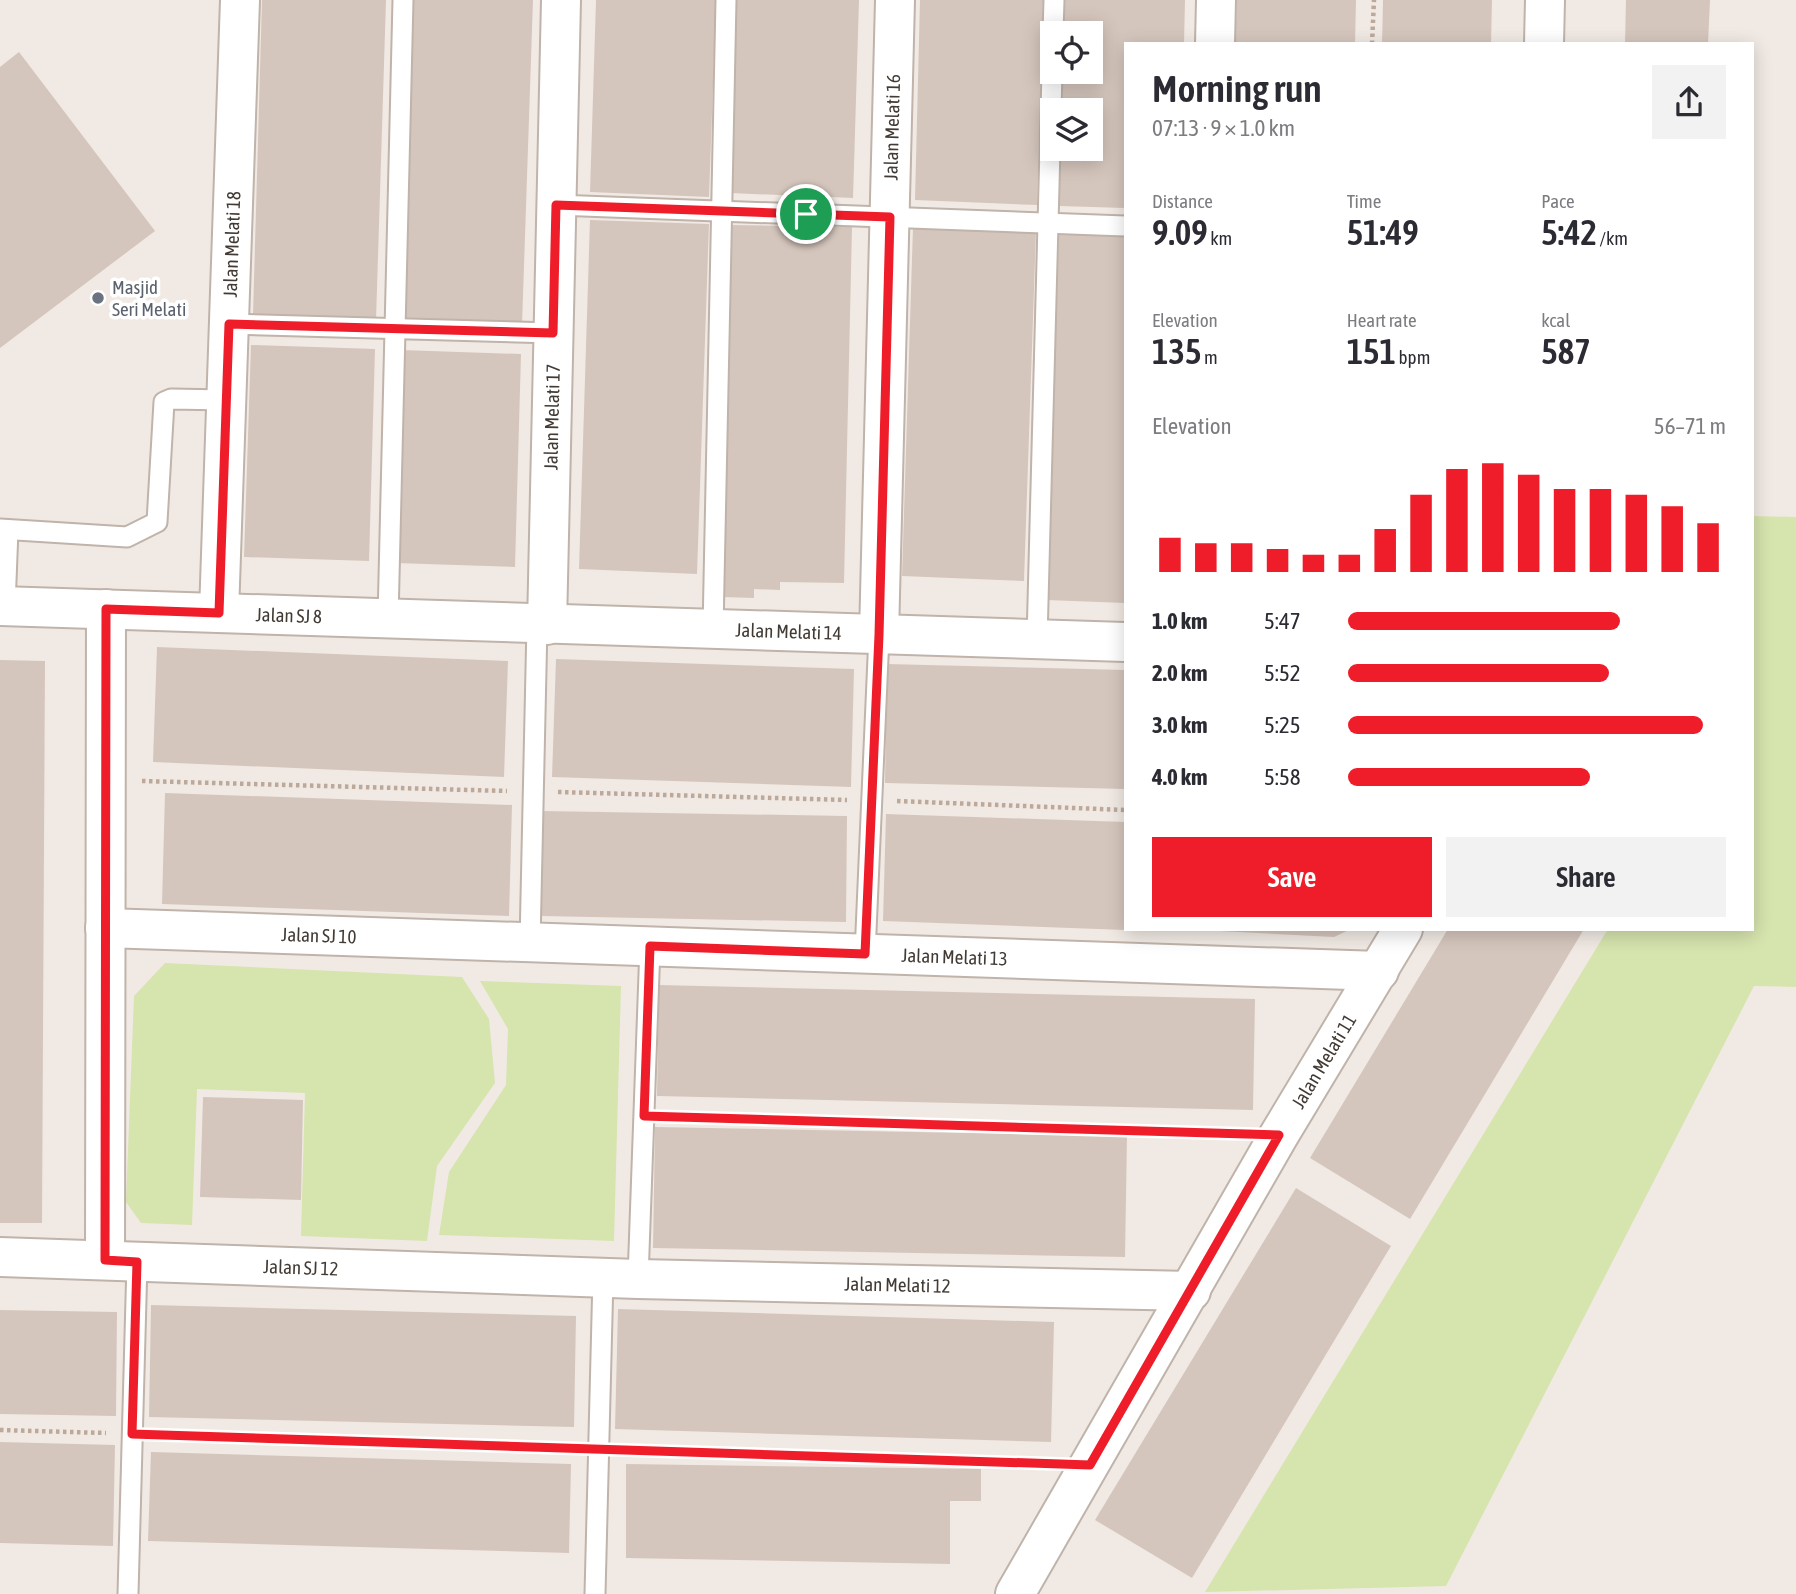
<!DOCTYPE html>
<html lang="en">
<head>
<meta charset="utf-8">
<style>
  :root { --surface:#fff; --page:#f2f2f3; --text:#2b2b33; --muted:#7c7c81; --accent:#ee1d29 }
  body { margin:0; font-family:"Asap Condensed",sans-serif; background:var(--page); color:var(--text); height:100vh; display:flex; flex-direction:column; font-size:26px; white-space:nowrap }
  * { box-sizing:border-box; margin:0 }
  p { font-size:23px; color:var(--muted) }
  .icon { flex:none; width:38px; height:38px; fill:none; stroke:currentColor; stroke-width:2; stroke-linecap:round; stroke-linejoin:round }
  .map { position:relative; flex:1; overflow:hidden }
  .panel { position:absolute; left:1124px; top:42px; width:630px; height:889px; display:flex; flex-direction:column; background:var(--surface); border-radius:0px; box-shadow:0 4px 18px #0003 }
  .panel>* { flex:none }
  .fabs { position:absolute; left:1040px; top:21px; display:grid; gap:14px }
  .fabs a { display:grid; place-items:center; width:63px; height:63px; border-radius:0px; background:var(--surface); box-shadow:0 4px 18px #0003; font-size:35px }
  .pin { position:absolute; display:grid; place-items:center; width:60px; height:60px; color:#fff; margin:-30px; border:4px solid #fff; border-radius:50%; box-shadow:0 2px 7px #0007 }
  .round { display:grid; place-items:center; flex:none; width:74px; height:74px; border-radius:0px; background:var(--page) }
  .headline { display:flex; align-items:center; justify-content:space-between; height:119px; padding:0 28px }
  h1 { font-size:38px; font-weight:600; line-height:52px }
  .metrics { display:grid; grid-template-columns:repeat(3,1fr); gap:10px; height:119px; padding:7px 28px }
  .metrics div { display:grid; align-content:center }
  .metrics b { font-size:35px; font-weight:600 }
  .metrics small { font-size:19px; font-weight:400 }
  .metrics p { font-size:19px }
  .chart { height:196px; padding:14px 28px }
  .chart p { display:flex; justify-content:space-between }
  .chart svg { width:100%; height:126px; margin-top:7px; stroke:var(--accent); stroke-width:6 }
  .cta { display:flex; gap:14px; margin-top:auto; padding:14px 28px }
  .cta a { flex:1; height:80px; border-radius:0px; background:var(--accent); color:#fff; font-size:28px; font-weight:600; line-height:80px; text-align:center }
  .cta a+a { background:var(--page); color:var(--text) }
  ul { padding:0 28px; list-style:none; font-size:23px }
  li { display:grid; grid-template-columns:112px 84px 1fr; align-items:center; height:52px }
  li i { height:18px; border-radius:9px; background:var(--accent) }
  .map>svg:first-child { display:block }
  .green { fill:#d6e4ae }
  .building { fill:#d5c6bd }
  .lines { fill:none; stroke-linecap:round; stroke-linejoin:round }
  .lane-casing { stroke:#bfb3aa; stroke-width:23 }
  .street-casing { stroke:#bfb3aa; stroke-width:42 }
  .path { stroke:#bda999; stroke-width:4.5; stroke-dasharray:3.5 3.5; stroke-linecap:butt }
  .lane { stroke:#fff; stroke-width:19 }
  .street { stroke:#fff; stroke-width:38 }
  .route-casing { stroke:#fff; stroke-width:14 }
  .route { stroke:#ee1d29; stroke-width:9 }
  .worship-dot { fill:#6b7280; stroke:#fff; stroke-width:2.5 }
  .labels { text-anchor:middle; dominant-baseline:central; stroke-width:7; stroke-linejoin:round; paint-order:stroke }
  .street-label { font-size:19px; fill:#423a34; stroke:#fff }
  .worship-label { font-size:19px; fill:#5b616d; stroke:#fff; text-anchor:start }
</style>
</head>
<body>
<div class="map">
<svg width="1796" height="1594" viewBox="0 0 1796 1594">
  <rect width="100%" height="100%" fill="#f1eae4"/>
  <g class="green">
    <polygon points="1752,516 1796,517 1796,987 1754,986 1446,1586 1205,1592 1608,929 1752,929"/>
    <polygon points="165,963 462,977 489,1019 495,1083 437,1166 427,1241 301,1236 305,1093 197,1089 192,1225 141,1223 126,1202 134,996"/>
    <polygon points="480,981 621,986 614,1241 439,1235 449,1172 506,1085 508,1029"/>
  </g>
  <g class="building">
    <polygon points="262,0 386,0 376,320 253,315"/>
    <polygon points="412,0 533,0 522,325 402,321"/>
    <polygon points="596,0 716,0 709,197 590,192"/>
    <polygon points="736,0 859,0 853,198 730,193"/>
    <polygon points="920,0 1043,0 1037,205 915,200"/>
    <polygon points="1065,0 1185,0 1184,44 1125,44 1125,208 1059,206 1060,149 1090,149 1090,110 1062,110 1063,72 1090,72 1090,33 1064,33"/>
    <polygon points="1237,0 1356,0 1355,44 1235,44"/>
    <polygon points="1383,0 1492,0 1491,44 1382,44"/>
    <polygon points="1626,0 1710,0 1708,44 1625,44"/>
    <polygon points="19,52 155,231 0,348 0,67"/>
    <polygon points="590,220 709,224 697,574 579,569"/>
    <polygon points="730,225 852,227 844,583 780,582 780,590 754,589 754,598 722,597"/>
    <polygon points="913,227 1036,231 1024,581 902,576"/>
    <polygon points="1058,232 1125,234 1125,603 1046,600"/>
    <polygon points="251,345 375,349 369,561 244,557"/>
    <polygon points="401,350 521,354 515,567 395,563"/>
    <polygon points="157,647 508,661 504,777 153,762"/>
    <polygon points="556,659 854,669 851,787 552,777"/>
    <polygon points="0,660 45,661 42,1223 0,1223"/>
    <polygon points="887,664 1125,670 1125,789 885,783"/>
    <polygon points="165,793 512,805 509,916 162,904"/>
    <polygon points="542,811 847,816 846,922 541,916"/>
    <polygon points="886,814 1125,822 1125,930 883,921"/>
    <polygon points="1181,929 1351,929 1334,937"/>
    <polygon points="1448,929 1584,929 1410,1219 1310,1158"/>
    <polygon points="659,985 1255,999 1253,1110 657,1096"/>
    <polygon points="203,1097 303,1100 301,1200 200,1197"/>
    <polygon points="655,1127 1127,1136 1125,1257 653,1248"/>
    <polygon points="1296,1188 1391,1246 1192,1578 1095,1520"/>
    <polygon points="151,1305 576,1316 574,1427 149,1417"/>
    <polygon points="618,1309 1054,1322 1051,1442 615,1429"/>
    <polygon points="0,1310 117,1312 116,1416 0,1414"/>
    <polygon points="0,1442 115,1445 113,1546 0,1543"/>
    <polygon points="151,1452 571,1464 569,1553 148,1541"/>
    <polygon points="626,1464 981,1469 981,1501 950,1501 950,1564 626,1558"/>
  </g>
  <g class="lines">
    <g class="lane-casing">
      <g id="lane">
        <polyline points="1053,33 1054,0"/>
        <polyline points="556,205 1125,226"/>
        <polyline points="229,324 553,333"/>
        <polyline points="0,529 127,537 157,522 164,402 171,399 226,400"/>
        <polyline points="5,606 8,530"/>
        <polyline points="388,619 403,0"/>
        <polyline points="713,630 726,0"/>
        <polyline points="1037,640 1052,72"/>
        <polyline points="530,943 537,624"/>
        <polyline points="865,954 879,635"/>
        <polyline points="638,1279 650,946"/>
        <polyline points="128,1594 137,1262"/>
        <polyline points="595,1594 603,1277"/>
      </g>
    </g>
    <g class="street-casing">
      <g id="street">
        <polyline points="1215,44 1216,0"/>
        <polyline points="1544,44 1545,0"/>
        <path id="s1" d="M0 606 1125 642"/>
        <path id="s2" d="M219 613 240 0"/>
        <path id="s3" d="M547 625 561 0"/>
        <path id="s4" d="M879 635 895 0"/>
        <path id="s5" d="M105 928 1379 971"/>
        <path id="s6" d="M0 1257 638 1279 1191 1291"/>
        <polyline points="105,1260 106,609"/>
        <path id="s7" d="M1015 1594 1279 1135 1403 929"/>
      </g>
    </g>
    <g class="path">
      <polyline points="1372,44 1374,0"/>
      <polyline points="142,781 507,791"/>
      <polyline points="558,792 847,800"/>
      <polyline points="897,801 1125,810"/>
      <polyline points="669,1117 1238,1134"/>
      <polyline points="0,1430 106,1433"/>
      <polyline points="157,1435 572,1446"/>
      <polyline points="626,1448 1047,1463"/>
    </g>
    <use href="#lane" class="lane"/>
    <use href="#street" class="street"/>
  </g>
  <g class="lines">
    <g class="route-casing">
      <polygon id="route" points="556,205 890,217 879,635 865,954 650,946 644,1116 1279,1135 1090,1465 132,1434 137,1262 105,1260 106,609 219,613 229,324 553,333"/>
    </g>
    <use href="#route" class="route"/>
  </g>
  <circle class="worship-dot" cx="98" cy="298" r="7"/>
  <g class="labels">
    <g class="street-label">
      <text stroke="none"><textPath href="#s4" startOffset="508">Jalan Melati 16</textPath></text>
      <text stroke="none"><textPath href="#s2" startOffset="369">Jalan Melati 18</textPath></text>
      <text stroke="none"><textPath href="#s3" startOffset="208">Jalan Melati 17</textPath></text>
      <text stroke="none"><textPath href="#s1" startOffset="289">Jalan SJ 8</textPath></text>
      <text stroke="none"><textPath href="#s1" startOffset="789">Jalan Melati 14</textPath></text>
      <text stroke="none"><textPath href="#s5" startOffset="214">Jalan SJ 10</textPath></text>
      <text stroke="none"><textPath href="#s5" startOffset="850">Jalan Melati 13</textPath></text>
      <text stroke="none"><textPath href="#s7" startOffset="616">Jalan Melati 11</textPath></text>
      <text stroke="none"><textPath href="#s6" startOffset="301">Jalan SJ 12</textPath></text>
      <text stroke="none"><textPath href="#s6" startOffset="898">Jalan Melati 12</textPath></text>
    </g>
    <g class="worship-label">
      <text x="112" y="287">Masjid<tspan x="112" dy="22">Seri Melati</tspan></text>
    </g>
  </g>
</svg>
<div class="fabs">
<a><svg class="icon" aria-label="locate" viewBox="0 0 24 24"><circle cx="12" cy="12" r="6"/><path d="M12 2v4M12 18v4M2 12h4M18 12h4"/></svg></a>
<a><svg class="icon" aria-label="layers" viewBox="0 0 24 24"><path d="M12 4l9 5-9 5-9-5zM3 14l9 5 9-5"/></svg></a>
</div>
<div class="pin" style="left:806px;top:214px;background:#1e9e55"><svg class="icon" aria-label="arrive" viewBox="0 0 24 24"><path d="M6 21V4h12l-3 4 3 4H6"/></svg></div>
<section class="panel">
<div class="headline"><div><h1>Morning run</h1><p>07:13 · 9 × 1.0 km</p></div><a class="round"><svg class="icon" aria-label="share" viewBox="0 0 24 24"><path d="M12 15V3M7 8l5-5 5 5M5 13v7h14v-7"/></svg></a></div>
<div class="metrics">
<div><p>Distance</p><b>9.09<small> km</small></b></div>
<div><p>Time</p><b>51:49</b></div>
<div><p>Pace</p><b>5:42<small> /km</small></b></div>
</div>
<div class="metrics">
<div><p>Elevation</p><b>135<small> m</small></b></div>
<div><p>Heart rate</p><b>151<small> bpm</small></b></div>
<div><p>kcal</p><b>587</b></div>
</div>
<div class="chart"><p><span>Elevation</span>56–71 m</p>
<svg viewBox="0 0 160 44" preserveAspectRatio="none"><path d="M5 44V32M15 44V34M25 44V34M35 44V36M45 44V38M55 44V38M65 44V29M75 44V17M85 44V8M95 44V6M105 44V10M115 44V15M125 44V15M135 44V17M145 44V21M155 44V27"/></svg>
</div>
<ul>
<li><b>1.0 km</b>5:47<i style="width:72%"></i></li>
<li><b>2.0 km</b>5:52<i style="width:69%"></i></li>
<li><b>3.0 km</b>5:25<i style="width:94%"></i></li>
<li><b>4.0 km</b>5:58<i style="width:64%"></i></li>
</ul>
<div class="cta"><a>Save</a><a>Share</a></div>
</section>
</div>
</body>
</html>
